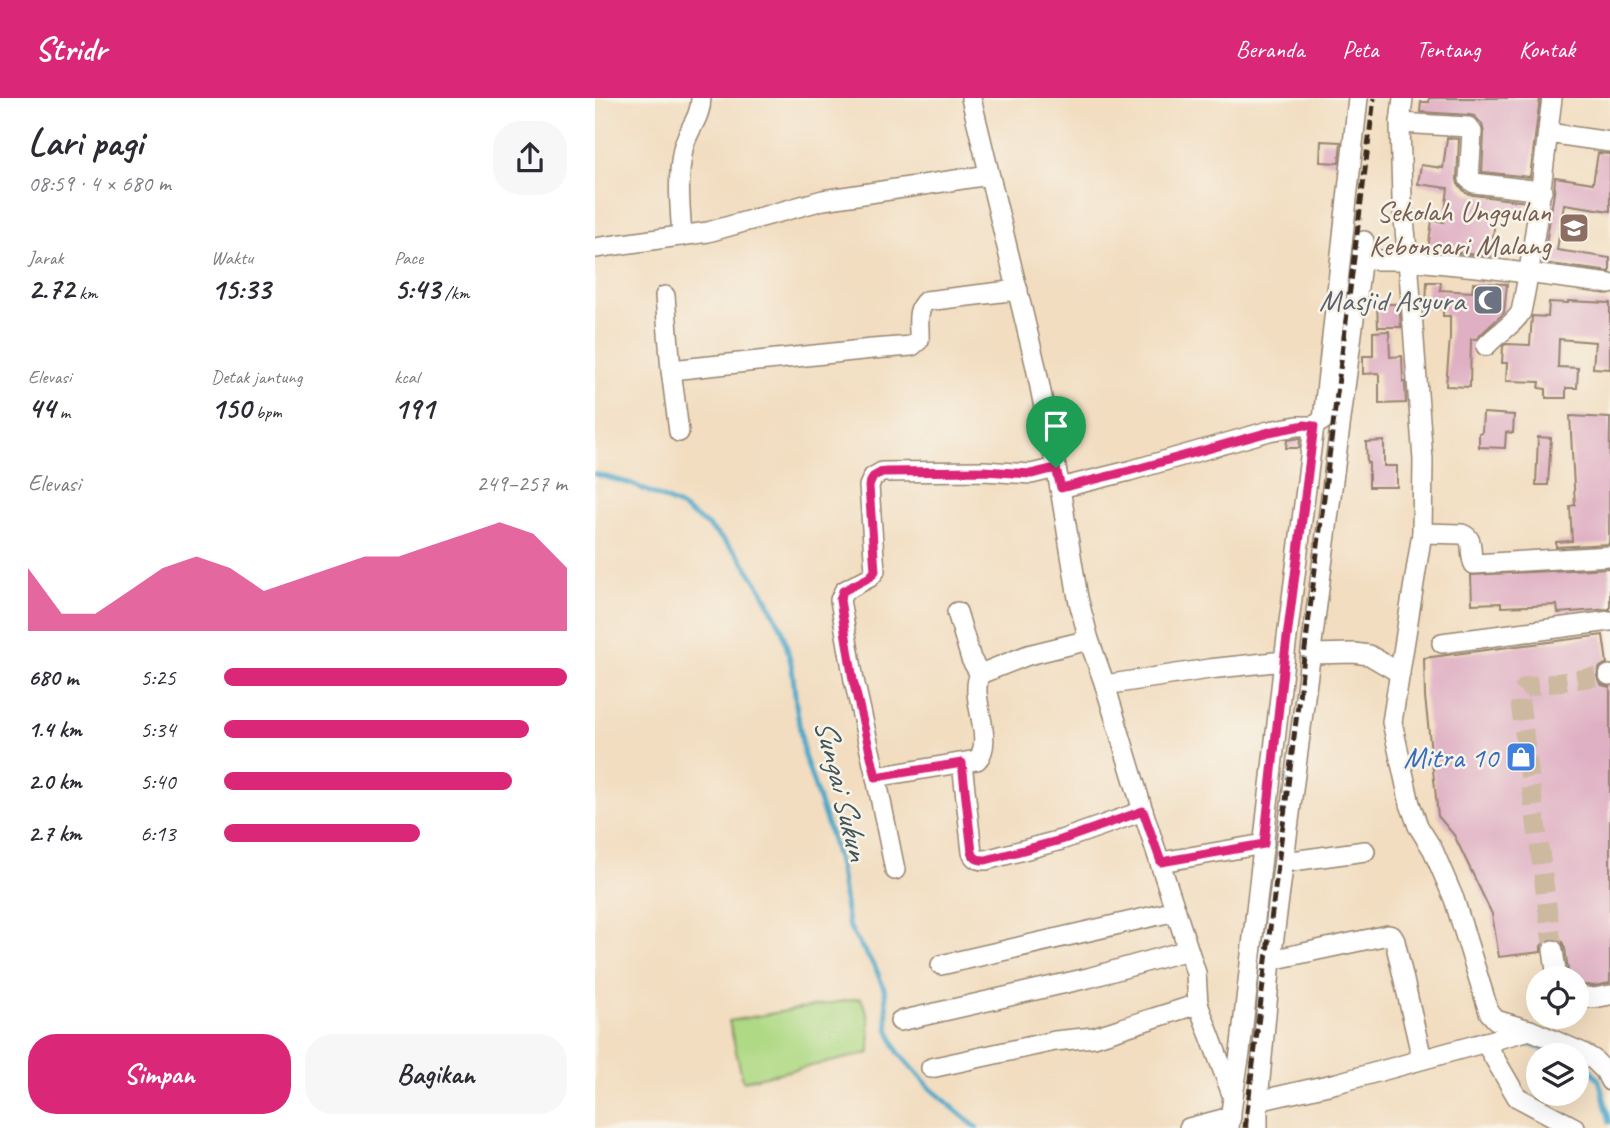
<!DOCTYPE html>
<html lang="id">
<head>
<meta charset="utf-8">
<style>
  :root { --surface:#fff; --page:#f7f7f7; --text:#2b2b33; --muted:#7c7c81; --accent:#db2777 }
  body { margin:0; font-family:Caveat,sans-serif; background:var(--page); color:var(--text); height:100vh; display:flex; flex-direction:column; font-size:26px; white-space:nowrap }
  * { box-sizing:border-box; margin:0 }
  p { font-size:23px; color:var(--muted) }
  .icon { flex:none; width:38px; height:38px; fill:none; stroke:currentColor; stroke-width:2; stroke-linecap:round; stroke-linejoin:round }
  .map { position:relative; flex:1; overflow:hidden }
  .details { display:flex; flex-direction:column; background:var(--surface); width:595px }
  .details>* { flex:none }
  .fabs { position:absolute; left:931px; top:868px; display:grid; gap:14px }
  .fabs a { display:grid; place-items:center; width:63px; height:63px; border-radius:50%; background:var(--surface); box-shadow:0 7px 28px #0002; font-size:35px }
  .pin { position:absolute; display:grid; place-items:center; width:60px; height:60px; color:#fff; margin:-72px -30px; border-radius:50% 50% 50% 0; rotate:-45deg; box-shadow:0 0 7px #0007 }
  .pin .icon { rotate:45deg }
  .round { display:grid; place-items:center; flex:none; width:74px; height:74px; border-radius:28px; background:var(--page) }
  .summary { display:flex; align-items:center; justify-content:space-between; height:119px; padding:0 28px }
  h1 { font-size:38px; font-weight:600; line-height:52px }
  .stats { display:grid; grid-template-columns:repeat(3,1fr); gap:10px; height:119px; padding:7px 28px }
  .stats div { display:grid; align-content:center }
  .stats b { font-size:30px; font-weight:600 }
  .stats small { font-size:19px; font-weight:400 }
  .stats p { font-size:19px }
  .chart { height:196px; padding:14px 28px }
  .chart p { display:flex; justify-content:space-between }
  .chart svg { width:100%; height:126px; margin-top:7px; fill:var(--accent); opacity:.7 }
  .cta { display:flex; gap:14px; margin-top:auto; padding:14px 28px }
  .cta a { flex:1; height:80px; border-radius:28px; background:var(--accent); color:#fff; font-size:28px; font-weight:600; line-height:80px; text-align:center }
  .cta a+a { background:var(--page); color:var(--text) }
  ul { padding:0 28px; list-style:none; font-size:23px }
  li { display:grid; grid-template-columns:112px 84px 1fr; align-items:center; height:52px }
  li i { height:18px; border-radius:9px; background:var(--accent) }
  header { display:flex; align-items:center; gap:42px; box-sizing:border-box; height:98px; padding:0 35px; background:var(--accent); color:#fff }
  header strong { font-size:33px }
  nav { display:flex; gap:38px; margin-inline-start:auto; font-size:24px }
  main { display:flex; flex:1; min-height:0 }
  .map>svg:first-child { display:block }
  .green { fill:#afd984; stroke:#758251; stroke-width:2 }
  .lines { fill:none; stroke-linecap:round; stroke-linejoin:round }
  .stream { stroke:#4ba7c9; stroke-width:5 }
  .building { fill:#dfafc3 }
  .minor-tunnel { stroke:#cdb9a0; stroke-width:19; stroke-dasharray:19 10; stroke-linecap:butt }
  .minor-casing { stroke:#96846f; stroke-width:22 }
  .minor { stroke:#fff; stroke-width:19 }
  .rail { stroke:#3b2a1e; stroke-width:5; stroke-dasharray:10 5; stroke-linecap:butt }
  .route-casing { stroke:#fff; stroke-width:14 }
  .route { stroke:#db2777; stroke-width:9 }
  .labels { text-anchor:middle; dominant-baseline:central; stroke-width:5; stroke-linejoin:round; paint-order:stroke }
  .education-label { font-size:30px; fill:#785e54; stroke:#f7f3e8; text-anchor:end }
  .worship-label { font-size:30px; fill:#5b616d; stroke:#f7f3e8; text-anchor:end }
  .shop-label { font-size:30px; fill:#366cbe; stroke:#f7f3e8; text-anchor:end }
  .water-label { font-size:32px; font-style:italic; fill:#41565a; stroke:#f7f3e8 }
</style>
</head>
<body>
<header>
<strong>Stridr</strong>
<nav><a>Beranda</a><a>Peta</a><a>Tentang</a><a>Kontak</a></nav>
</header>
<main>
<section class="details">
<div class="summary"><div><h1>Lari pagi</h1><p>08:59 · 4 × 680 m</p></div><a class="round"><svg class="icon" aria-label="share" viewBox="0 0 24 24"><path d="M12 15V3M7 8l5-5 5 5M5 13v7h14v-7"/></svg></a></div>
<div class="stats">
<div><p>Jarak</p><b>2.72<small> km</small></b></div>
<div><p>Waktu</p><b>15:33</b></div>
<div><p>Pace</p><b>5:43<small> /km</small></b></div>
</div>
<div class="stats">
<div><p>Elevasi</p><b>44<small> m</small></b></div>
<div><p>Detak jantung</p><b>150<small> bpm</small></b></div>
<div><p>kcal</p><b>191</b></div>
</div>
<div class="chart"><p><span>Elevasi</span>249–257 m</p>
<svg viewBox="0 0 160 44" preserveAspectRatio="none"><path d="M0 44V22L10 38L20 38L30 30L40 22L50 18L60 22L70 30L80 26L90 22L100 18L110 18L120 14L130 10L140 6L150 10L160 22V44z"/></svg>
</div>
<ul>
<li><b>680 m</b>5:25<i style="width:100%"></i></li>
<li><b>1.4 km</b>5:34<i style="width:89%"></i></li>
<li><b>2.0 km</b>5:40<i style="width:84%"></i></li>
<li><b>2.7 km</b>6:13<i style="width:57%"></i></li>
</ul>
<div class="cta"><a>Simpan</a><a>Bagikan</a></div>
</section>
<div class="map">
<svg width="1015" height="1030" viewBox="0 0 1015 1030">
  <rect width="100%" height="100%" fill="#f7f3e8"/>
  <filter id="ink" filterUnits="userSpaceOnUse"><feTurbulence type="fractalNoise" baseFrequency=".0143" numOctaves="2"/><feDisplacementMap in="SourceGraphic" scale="14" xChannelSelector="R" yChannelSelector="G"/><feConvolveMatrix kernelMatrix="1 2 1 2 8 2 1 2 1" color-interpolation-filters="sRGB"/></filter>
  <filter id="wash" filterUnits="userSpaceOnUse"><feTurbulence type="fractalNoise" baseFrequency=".00686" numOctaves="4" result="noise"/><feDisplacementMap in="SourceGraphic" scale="28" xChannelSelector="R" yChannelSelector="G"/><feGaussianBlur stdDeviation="1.57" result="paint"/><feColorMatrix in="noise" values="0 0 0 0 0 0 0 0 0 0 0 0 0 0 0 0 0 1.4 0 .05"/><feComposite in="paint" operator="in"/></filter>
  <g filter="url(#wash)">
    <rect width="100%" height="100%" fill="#f2ddc0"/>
    <polygon class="green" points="266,900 274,921 275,955 148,983 134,923"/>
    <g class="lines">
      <g class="stream">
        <polyline points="0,376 37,386 83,407 113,428 144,457 168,494 187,531 197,569 201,606 209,657 236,738 245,772 253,826 260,839 281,871 290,893 293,930 303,954 336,991 382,1030"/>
        <polyline points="789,632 792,654 798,674"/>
        <polyline points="922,942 965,957"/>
        <polyline points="996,972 1004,982 1015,1024"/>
      </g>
    </g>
    <g id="blocks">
      <g class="building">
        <polygon points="834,0 945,0 935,79 887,74 889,35 887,26 879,18 874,17 825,14 826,4 834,4"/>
        <polygon points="852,40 864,41 862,81 863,86 871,95 878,97 932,104 930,114 901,111 896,158 833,152 837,122 849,124 853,90 823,86 826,67 848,70"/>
        <polygon points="726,43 746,44 744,65 725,64"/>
        <polygon points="1003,55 1015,56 1015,113 969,106 962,152 1015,160 1015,174 948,165 959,95 960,79 998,85"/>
        <polygon points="832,184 846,184 845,192 877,194 878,185 912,186 909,215 881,241 876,241 875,289 851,288 855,240 855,218 848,218 848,211 831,210"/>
        <polygon points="973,203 1015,205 1015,271 998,270 1000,244 964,241 963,269 983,270 982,290 971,290 971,300 951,300 951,291 944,290 945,284 911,283 912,265 907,265 908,248 911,246 935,247 937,218 953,219 954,204 973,205"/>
        <polygon points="782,206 804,206 806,229 783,229"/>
        <polygon points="794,233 795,259 807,258 808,284 810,284 811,305 784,306 784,275 768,276 768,258 778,258 778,234"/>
        <polygon points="888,315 919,317 918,335 911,334 910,350 884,349 884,335 887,335"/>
        <polygon points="975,318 1015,320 1014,446 961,449 961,444 977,443 975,408 980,407"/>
        <polygon points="943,339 956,340 953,387 941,387"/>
        <polygon points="705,340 704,350 691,350 692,342"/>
        <polygon points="789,343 789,368 802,368 802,389 774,389 774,365 772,365 771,344"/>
        <polygon points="1015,470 1015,511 963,515 962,507 906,509 906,505 877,506 876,477"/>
        <polygon points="1008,537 1012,565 1004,570 1002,578 1004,584 1007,587 1015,589 1015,885 999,888 982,886 982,880 974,880 970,850 967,844 962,840 956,840 950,843 946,848 946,854 904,859 897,816 859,737 843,718 830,599 829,560"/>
      </g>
    </g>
  </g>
  <g filter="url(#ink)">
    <use href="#blocks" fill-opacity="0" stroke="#96846f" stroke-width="2"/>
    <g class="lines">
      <polyline class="minor-tunnel" points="958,852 924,597 931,589 1014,577"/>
      <g class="minor-casing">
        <g id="minor">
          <polyline points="376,0 441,269 465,390 483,500 494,542 510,587 548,713 601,875 603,906 638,999 634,1030"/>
          <polyline points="808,0 805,25 807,101 813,162 828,362 827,435 797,624 815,706 823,728 838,752 859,801 894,914 901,922 935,932"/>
          <polyline points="805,25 873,29 877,34 874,81 879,85 947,93"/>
          <polyline points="953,35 1015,44"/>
          <path d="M87 138C85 109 82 80 88 51 92 32 106 20 106 0"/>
          <polyline points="0,150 113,134 228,102 394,77"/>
          <polyline points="767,162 810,162 892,170 1015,186"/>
          <polyline points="70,198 76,272 84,334"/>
          <path d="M891 248C901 236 919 227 926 214 941 143 948 72 957 0"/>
          <path d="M76 272 277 251 317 248 324 242C325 229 320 212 331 203L423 192"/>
          <polyline points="465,390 534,373 674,333 702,328 719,328 728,322 763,0"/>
          <path d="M827 435 867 436C881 441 873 455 879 466L1015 458"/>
          <polyline points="362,514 376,561 385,576"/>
          <polyline points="847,545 1015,523"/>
          <polyline points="717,556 759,555 774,557 805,575"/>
          <polyline points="1014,577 1015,577"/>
          <polyline points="510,587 614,571 689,563"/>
          <path d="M367 665 377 754C379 761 383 762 391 762L466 742 548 713"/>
          <polyline points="281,679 259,582 245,502 249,493 275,479 280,473 274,388 278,379 287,374 389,373 436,376 461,370"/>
          <polyline points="566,764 669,746"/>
          <polyline points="690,764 770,753"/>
          <path d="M300 772 281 679 382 662C401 642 373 599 385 576L433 557 494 542"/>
          <polyline points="958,852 962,880"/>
          <polyline points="676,862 769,143"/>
          <polyline points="346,867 581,813"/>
          <polyline points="982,898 999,900 1015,897"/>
          <polyline points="305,923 493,880 593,852"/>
          <polyline points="890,944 922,999 980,1030"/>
          <polyline points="336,970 460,943 499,939 603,906"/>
          <polyline points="638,998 645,955 689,563 719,328"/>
          <polyline points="663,1003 742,985 935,932 986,954 998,961 1010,973 1015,983"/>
          <polyline points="594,1030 636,1019"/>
          <polyline points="663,1030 663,1003 676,862 793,837 797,838 800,843 827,961"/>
        </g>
      </g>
      <use href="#minor" class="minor"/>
      <polyline class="rail" points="650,1030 779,0"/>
    </g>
  </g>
  <g class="lines" filter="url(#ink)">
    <g class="route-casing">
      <path id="route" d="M710 327 719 328 689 563 669 746 566 764 548 713 466 742 391 762C383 762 379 761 377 754L367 665 281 679 258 582 245 502 248 493 275 479 280 473 274 388 278 379 287 374 389 373 436 376 461 370 466 390 534 373 674 334Z"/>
    </g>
    <use href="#route" class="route"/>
  </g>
  <defs>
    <g id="school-square" transform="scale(1.575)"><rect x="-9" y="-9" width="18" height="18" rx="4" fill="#8d6e63" stroke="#f7f3e8"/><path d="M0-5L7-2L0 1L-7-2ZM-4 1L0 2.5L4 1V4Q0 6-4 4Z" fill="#fff"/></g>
    <g id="mosque-square" transform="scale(1.575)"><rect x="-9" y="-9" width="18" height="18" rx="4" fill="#6b7280" stroke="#f7f3e8"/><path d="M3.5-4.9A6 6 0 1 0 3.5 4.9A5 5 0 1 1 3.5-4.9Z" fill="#fff"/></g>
    <g id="shop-square" transform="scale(1.575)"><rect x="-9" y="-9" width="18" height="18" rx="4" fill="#3f7fe0" stroke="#f7f3e8"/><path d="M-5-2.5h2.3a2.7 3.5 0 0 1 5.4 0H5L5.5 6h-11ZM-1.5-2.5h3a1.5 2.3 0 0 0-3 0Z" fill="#fff"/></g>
  </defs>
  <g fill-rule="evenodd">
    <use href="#school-square" x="979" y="130"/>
    <use href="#mosque-square" x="893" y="202"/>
    <use href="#shop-square" x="926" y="659"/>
  </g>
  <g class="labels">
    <g class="education-label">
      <text x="956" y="113">Sekolah Unggulan<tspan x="956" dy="34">Kebonsari Malang</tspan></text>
    </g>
    <g class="worship-label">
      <text x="870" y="202">Masjid Asyura</text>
    </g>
    <g class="shop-label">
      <text x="903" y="659">Mitra 10</text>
    </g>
    <g class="water-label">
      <text transform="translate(247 691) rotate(76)">Sungai Sukun</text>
    </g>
  </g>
</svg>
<div class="fabs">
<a><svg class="icon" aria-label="locate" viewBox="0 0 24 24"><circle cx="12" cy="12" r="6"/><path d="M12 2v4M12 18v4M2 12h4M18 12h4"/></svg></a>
<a><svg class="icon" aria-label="layers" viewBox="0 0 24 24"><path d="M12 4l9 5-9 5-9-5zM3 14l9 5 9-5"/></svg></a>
</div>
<div class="pin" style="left:461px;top:370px;background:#1e9e55"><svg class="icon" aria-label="arrive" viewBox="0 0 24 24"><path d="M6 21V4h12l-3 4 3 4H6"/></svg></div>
</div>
</main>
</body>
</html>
